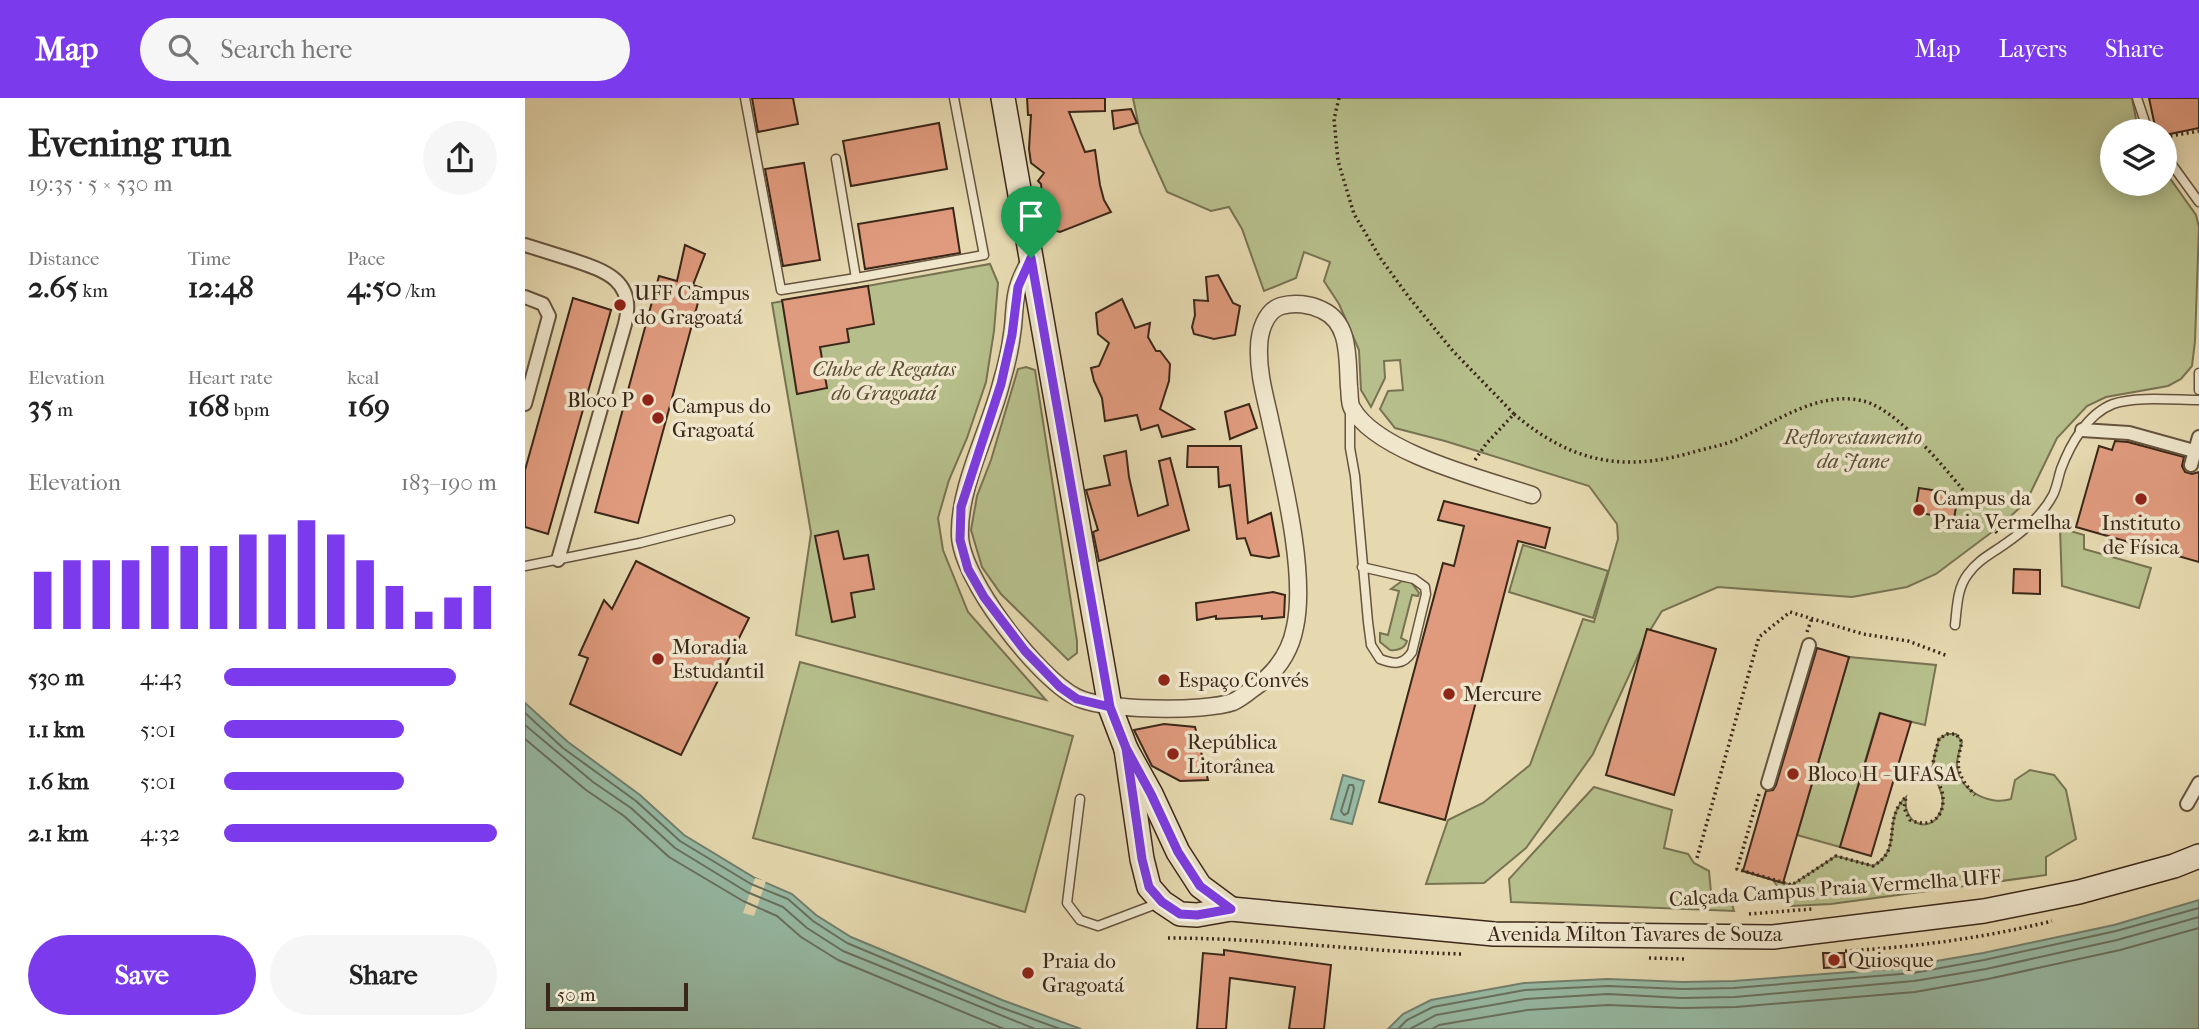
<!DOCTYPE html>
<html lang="en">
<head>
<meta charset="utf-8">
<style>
  :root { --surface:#fff; --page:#f6f6f6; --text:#222; --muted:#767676; --accent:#7c3aed }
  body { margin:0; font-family:"IM FELL French Canon",serif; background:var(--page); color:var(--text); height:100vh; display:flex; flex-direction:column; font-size:26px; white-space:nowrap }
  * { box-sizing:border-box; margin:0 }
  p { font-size:23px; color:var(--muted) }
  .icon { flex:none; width:38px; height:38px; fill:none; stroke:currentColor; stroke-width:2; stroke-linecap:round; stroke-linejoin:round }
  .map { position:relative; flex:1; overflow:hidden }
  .details { display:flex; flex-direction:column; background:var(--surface); width:525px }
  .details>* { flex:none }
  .controls { position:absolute; left:1575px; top:21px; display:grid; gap:14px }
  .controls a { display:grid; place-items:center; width:77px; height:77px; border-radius:50%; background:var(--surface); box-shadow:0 4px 18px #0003; font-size:35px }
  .scale { position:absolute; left:21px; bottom:18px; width:142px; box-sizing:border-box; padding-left:7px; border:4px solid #3b2719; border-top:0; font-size:19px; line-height:24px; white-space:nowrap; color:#3b2719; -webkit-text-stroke:5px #efe6cc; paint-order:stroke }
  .pin { position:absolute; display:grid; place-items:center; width:60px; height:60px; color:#fff; margin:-72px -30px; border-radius:50% 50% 50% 0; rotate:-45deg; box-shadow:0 0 7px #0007 }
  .pin .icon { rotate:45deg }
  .round { display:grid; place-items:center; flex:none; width:74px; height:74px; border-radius:37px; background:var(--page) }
  .overview { display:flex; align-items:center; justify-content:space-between; height:119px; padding:0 28px }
  h1 { font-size:38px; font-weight:800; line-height:52px }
  .figures { display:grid; grid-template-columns:repeat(3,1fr); gap:10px; height:119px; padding:7px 28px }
  .figures div { display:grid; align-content:center }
  .figures b { font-size:30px; font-weight:800 }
  .figures small { font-size:19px; font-weight:400 }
  .figures p { font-size:19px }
  .chart { height:196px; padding:14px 28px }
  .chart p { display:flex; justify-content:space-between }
  .chart svg { width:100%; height:126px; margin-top:7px; stroke:var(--accent); stroke-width:6 }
  .primary-button { display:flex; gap:14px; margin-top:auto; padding:14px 28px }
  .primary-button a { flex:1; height:80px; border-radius:42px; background:var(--accent); color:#fff; font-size:28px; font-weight:800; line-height:80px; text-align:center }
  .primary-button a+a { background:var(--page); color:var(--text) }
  ul { padding:0 28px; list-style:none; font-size:23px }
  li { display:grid; grid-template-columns:112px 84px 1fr; align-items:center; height:52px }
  li i { height:18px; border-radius:9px; background:var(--accent) }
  header { display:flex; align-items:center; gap:42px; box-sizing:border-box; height:98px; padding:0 35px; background:var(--accent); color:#fff }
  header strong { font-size:33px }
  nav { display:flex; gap:38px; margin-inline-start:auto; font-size:24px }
  .search { width:490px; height:63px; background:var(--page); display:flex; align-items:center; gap:18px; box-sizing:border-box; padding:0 24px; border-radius:38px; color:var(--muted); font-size:26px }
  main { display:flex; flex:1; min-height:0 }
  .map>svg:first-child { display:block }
  .green { fill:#b6bf8b; stroke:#787352; stroke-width:2 }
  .water { fill:#97bba6; stroke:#72806e; stroke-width:2 }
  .pier { fill:#e6d9b0 }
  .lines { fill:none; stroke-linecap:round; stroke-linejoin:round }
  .shore { stroke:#697160; stroke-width:2 }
  .building { fill:#e09b7e; stroke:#3b2719; stroke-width:2 }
  .service-casing { stroke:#66543f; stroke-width:11 }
  .pedestrian-casing { stroke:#66543f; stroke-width:16 }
  .minor-casing { stroke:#66543f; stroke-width:19 }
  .secondary-casing { stroke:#3b2719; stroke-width:26 }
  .path { stroke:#3b2719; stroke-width:3.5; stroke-dasharray:2 3.5; stroke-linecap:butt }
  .service { stroke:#efe6cc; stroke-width:8 }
  .pedestrian { stroke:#efe6cc; stroke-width:12 }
  .minor { stroke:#efe6cc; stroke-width:16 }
  .secondary { stroke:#efe6cc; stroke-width:23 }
  .route-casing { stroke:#fff; stroke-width:14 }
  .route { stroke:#7c3aed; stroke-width:9 }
  .poi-dot { fill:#8f2418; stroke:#efe6cc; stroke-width:2.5 }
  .labels { text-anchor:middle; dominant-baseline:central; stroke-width:7; stroke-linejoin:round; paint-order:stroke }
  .poi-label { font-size:21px; fill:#3b2719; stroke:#efe6cc; text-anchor:start }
  .park-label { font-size:21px; font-style:italic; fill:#5a4d36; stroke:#efe6cc }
  .street-label { font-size:21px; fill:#3b2719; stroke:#efe6cc }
</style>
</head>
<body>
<header>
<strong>Map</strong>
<div class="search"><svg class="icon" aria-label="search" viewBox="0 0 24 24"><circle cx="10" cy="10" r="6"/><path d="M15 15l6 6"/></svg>Search here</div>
<nav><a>Map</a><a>Layers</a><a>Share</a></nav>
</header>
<main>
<section class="details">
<div class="overview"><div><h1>Evening run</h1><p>19:35 · 5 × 530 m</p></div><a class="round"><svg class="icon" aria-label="share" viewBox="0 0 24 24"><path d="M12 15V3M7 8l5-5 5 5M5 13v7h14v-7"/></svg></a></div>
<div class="figures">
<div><p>Distance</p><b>2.65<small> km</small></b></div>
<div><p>Time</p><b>12:48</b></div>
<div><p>Pace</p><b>4:50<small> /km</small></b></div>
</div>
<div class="figures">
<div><p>Elevation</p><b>35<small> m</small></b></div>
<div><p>Heart rate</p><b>168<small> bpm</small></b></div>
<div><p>kcal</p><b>169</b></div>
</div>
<div class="chart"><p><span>Elevation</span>183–190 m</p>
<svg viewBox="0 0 160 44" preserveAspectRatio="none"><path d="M5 44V24M15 44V20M25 44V20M35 44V20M45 44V15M55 44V15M65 44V15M75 44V11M85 44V11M95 44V6M105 44V11M115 44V20M125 44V29M135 44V38M145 44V33M155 44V29"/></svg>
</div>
<ul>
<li><b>530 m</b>4:43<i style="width:85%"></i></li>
<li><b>1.1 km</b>5:01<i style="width:66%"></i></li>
<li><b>1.6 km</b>5:01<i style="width:66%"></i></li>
<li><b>2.1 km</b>4:32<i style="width:100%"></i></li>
</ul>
<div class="primary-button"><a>Save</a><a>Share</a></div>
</section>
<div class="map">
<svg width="1674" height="931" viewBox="0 0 1674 931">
  <rect width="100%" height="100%" fill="#e6d9b0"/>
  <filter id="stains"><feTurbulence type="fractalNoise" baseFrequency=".00286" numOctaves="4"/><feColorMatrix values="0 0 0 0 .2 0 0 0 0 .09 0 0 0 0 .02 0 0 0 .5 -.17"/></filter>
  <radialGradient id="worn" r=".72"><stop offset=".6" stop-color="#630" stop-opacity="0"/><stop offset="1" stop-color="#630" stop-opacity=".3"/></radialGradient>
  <g class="green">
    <polygon points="608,0 1607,0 1611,21 1600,33 1587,33 1587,86 1640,86 1640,76 1644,79 1671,117 1674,129 1670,243 1667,268 1656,281 1643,288 1581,299 1562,308 1532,340 1501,404 1475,428 1411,476 1382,489 1327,499 1193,489 1137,513 1124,534 1068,656 1001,750 959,785 901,786 923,722 958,705 1005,667 1058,521 1069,524 1093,441 1092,426 1064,388 920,343 870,330 855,311 863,293 878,292 875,262 859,263 860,280 846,309 836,292 834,252 814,206 799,183 805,164 779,154 771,180 739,193 717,131 704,109 686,113 642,94 615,34"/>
    <polygon points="465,166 473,185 469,233 461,284 442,340 424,382 413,420 418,452 443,514 521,602 271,537 286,435 247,205"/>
    <polygon points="501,269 510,272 552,543 552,555 543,562 476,496 457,469 446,432 452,398 466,362 493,271"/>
    <polygon points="1535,430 1559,437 1559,451 1626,470 1614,510 1537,488"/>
    <polygon points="998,447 1083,473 1068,520 984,494"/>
    <path d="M877 483 886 484 894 495 893 498 887 497 876 540 882 543C880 550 873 553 865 552L855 544V535L863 537 874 493 866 491Z"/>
    <polygon points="1324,559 1411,567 1400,627 1354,616 1315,749 1272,737"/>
    <polygon points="275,564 548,638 500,814 228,740"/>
    <path d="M1422 636H1431L1437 644C1435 651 1432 659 1432 666 1432 692 1464 708 1486 701L1490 682 1505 672 1529 677 1541 692 1551 741 1521 759V777L1306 806 1266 808 1248 782 1267 787 1311 758 1348 768C1379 751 1356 723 1381 699 1377 725 1404 737 1415 715 1424 698 1408 684 1408 668 1408 659 1412 649 1414 641Z"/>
    <polygon points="1069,689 1147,712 1139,750 1163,756 1169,765 1184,773 1186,794 1206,802 1209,813 986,804 984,781"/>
  </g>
  <g class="water">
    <polygon points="0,605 43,644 115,697 159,737 230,780 267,796 291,817 326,839 477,902 556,931 0,931"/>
    <polygon points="818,677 839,683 827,726 806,721"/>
    <polygon points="1674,802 1674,931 863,931 878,916 906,902 999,885 1083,881 1158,884 1209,883 1365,871 1458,855 1589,827"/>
  </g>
  <polygon class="pier" points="230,780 241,783 229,818 218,815"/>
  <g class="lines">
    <g class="shore">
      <polyline points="0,615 38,650 111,703 155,743 226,786 263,801 288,823 322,845 475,909 535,931"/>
      <polyline points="0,627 68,684 106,710 150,750 222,794 258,809 282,830 318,853 510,931"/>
      <polyline points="0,641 61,692 99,718 144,759 218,803 252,818 276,839 313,862 479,931"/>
      <polygon points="824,687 828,687 829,691 823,715 819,717 816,713"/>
      <polyline points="873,931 882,922 908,909 1000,892 1083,888 1158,891 1209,890 1388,875 1459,862 1591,833 1674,810"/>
      <polyline points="885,931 911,917 1001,901 1083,896 1157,900 1210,899 1389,883 1461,871 1592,842 1674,819"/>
      <polyline points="907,931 914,927 1002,912 1083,907 1157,910 1211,909 1390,894 1463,881 1595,852 1674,830"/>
    </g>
  </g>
  <g class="building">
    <polygon points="227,0 268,0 273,26 233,34"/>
    <polygon points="502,0 580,0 580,13 544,14 560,54 570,52 575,87 579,102 586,114 535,134 520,130 516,86 513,83 519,75 506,65 504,51 506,17 503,17"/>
    <polygon points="1624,0 1674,0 1674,30 1640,37 1640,33 1631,33"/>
    <polygon points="606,11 612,25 589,31 587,13"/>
    <polygon points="414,25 422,71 326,88 318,43"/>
    <polygon points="279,65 295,162 258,168 240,71"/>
    <polygon points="428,110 435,155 340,171 333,126"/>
    <polygon points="160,147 180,156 168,187 177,190 113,425 70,414 134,178 152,183"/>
    <polygon points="693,177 708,205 715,208 710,237 689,241 669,236 667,229 670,217 669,202 683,203 681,179"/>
    <polygon points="343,188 349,226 322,231 324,244 295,249 302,290 272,296 257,202"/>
    <polygon points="48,200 86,212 23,436 0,429 0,372"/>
    <polygon points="597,201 610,230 625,225 623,239 631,253 635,253 645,266 644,283 635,311 669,331 637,339 633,327 616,332 612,317 580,323 577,300 569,283 566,270 574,268 584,245 573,236 571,215"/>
    <polygon points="724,306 732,330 705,341 700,314"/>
    <polygon points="1590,343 1603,344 1659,359 1657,368 1660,374 1667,376 1674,374 1674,464 1551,429 1574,348 1587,352"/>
    <polygon points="663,348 716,348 723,425 746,415 754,458 744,460 726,457 720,440 712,441 705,387 694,389 693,369 662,369"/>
    <polygon points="601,353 604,379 613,418 643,407 634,363 645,360 664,432 574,463 568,434 573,432 561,392 585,387 579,358"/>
    <polygon points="1394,390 1433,396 1429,421 1390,414"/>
    <polygon points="919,403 1025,430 1020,450 993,443 920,722 854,704 918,465 929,468 939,428 913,422"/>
    <polygon points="313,433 319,461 343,457 349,491 326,495 330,519 307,524 290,438"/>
    <polygon points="111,463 224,520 156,657 45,606 63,560 54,557 79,502 87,511"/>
    <polygon points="1489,471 1515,472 1515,496 1488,495"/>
    <polygon points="748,494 760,497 759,519 737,521 737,518 691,521 691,518 672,522 671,505"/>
    <polygon points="1122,531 1191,551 1149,697 1081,677"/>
    <polygon points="1292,550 1324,559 1258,785 1218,773 1241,693 1248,692 1251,687"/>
    <polygon points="1355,615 1386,624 1346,758 1315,749"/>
    <polygon points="639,626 670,629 683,682 655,683 627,668 609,632"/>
    <polygon points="699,852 806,867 799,931 764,931 770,889 705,880 701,931 672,931 678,855 699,857"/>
    <polygon points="1298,855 1319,855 1320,869 1299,870"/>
  </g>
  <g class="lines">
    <g class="service-casing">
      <g id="service">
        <polyline points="220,0 256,192 331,180 311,61"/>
        <polyline points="1612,0 1623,33"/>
        <polyline points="1640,57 1674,104"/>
        <polyline points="331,180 459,157 429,0"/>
        <polyline points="1674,275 1674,292"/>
        <path d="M825 312V350L830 378 843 524 846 547 855 561C868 566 878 568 887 554L901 496 900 489 889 481 837 469"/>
        <polyline points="0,468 115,445 205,422"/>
        <path d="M1430 527C1432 510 1432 490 1443 476 1453 462 1466 456 1480 446 1499 433 1517 418 1528 397 1532 389 1533 380 1536 371 1545 347 1562 316 1588 306 1611 298 1650 302 1674 302"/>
        <polyline points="555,701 542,805 555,822 573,828 634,805"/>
      </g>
    </g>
    <g class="pedestrian-casing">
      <g id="pedestrian">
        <path d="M0 147C16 152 32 157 48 162 81 173 111 183 100 226L33 462"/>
        <polyline points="0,199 18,206 24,218 0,306"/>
        <polyline points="1557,332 1604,335 1669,353"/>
        <polyline points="1666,367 1674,339"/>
        <polyline points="1243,685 1284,547"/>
        <polyline points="1662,706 1674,685"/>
      </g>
    </g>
    <g class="minor-casing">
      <path id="minor" d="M506 160C502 168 497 177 494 186 488 201 490 220 487 236 485 253 481 269 476 286 464 333 433 390 435 438 437 482 512 579 551 599 577 613 680 614 708 604 714 601 721 596 726 592 749 577 765 556 770 529 782 474 757 377 745 321 740 298 733 274 734 250 734 235 740 213 756 208 769 204 785 206 797 212 826 225 822 262 824 289 825 296 824 305 827 310 852 355 959 381 1007 397"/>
    </g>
    <g class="secondary-casing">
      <g id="secondary">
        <polyline points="478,0 585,609 601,651 626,696 653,754 675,788 706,811"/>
        <polyline points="601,651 617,761 624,789 637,804 655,816 672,817 706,811 969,836 1248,839 1459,813 1554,794 1649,768 1674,758"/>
      </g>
    </g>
    <g class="path">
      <polyline points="814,0 809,21 813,63 829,116 856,161 883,198 928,253 989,316 961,346 950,362"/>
      <polyline points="1640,39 1674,33"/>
      <path d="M989 316C1047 365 1099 375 1172 353 1186 349 1200 347 1213 341 1251 324 1294 292 1338 303 1379 312 1446 402 1473 436"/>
      <polyline points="1282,534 1287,520"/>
      <path d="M1234 696 1212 771 1267 787 1311 758 1348 768C1379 751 1356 723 1381 699L1379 710 1385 722C1403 730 1419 722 1418 700 1418 690 1409 680 1408 668 1408 660 1412 650 1414 641L1422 636H1431L1437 644C1430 669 1432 678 1450 697"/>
      <polyline points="1172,760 1234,539 1265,514 1338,536 1383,543 1423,558"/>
      <polyline points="1224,816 1287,811"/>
      <path d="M643 840C742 840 840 854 938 856"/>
      <path d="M1320 853C1390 849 1459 840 1527 823"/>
      <polyline points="1124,860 1159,861"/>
    </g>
    <use href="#service" class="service"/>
    <use href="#pedestrian" class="pedestrian"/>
    <use href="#minor" class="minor"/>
    <use href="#secondary" class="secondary"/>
  </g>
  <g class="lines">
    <g class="route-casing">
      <polyline id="route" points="506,160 585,609 601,650 626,696 653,754 675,788 706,811 672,817 655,816 637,804 624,789 617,761 601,650 585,609 552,601 535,589 500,553 459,499 443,471 435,442 436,409 476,286 487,237 493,189 506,160"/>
    </g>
    <use href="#route" class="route"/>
  </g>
  <g class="poi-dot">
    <circle cx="95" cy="207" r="7"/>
    <circle cx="123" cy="302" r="7"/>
    <circle cx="133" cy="320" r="7"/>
    <circle cx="1616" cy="401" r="7"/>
    <circle cx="1394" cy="412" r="7"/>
    <circle cx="133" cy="561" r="7"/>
    <circle cx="639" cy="582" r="7"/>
    <circle cx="924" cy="596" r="7"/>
    <circle cx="648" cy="656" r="7"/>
    <circle cx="1268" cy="676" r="7"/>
    <circle cx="1309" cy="862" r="7"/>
    <circle cx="503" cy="875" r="7"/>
  </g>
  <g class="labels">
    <g class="poi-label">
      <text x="109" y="195">UFF Campus<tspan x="109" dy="24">do Gragoatá</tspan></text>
      <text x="109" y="302" text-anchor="end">Bloco P</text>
      <text x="147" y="308">Campus do<tspan x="147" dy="24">Gragoatá</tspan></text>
      <text x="1408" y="400">Campus da<tspan x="1408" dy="24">Praia Vermelha</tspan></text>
      <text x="1616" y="425" text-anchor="middle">Instituto<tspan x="1616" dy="24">de Física</tspan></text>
      <text x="147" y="549">Moradia<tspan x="147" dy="24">Estudantil</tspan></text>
      <text x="653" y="582">Espaço Convés</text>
      <text x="938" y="596">Mercure</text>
      <text x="662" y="644">República<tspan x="662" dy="24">Litorânea</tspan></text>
      <text x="1282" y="676">Bloco H - UFASA</text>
      <text x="1323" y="862">Quiosque</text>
      <text x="517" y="863">Praia do<tspan x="517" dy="24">Gragoatá</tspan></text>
    </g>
    <g class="park-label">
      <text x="359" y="271">Clube de Regatas<tspan x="359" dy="24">do Gragoatá</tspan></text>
      <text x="1328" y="339">Reflorestamento<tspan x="1328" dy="24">da Jane</tspan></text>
    </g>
    <g class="street-label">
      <text transform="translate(1310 790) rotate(-4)">Calçada Campus Praia Vermelha UFF</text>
      <text x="1110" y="836">Avenida Milton Tavares de Souza</text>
    </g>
  </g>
  <rect width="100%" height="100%" filter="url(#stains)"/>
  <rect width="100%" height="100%" fill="url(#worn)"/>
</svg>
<div class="controls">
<a><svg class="icon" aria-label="layers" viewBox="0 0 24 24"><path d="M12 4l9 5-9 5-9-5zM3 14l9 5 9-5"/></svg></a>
</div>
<div class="scale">50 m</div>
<div class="pin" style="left:506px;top:160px;background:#1e9e55"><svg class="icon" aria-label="arrive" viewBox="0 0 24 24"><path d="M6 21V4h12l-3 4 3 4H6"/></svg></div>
</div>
</main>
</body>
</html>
